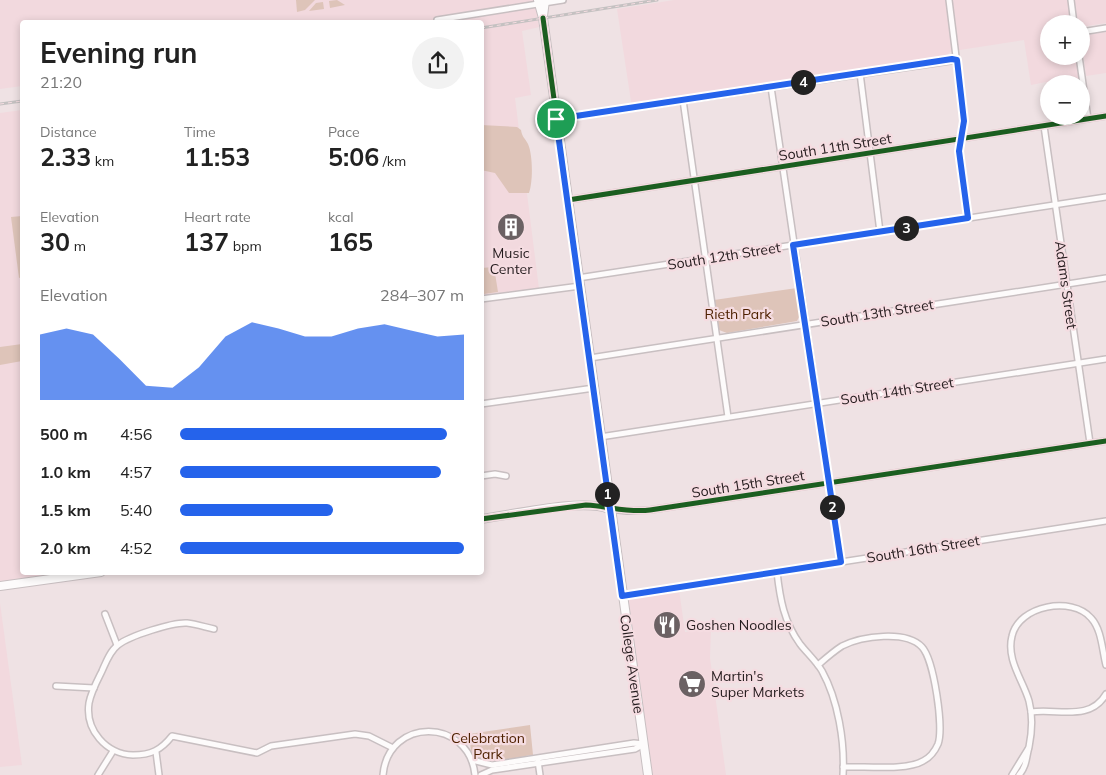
<!DOCTYPE html>
<html lang="en">
<head>
<meta charset="utf-8">
<style>
  :root { --surface:#fff; --page:#f2f2f2; --text:#222; --muted:#767676; --accent:#2563eb }
  body { margin:0; font-family:Mulish,sans-serif; background:var(--page); color:var(--text); height:100vh; display:flex; flex-direction:column; font-size:19px; white-space:nowrap }
  * { box-sizing:border-box; margin:0 }
  p { font-size:16px; color:var(--muted) }
  .icon { flex:none; width:28px; height:28px; fill:none; stroke:currentColor; stroke-width:2; stroke-linecap:round; stroke-linejoin:round }
  .map { position:relative; flex:1; overflow:hidden }
  .details { position:absolute; left:20px; top:20px; width:464px; height:555px; display:flex; flex-direction:column; background:var(--surface); border-radius:5px; box-shadow:0 2px 8px #0003 }
  .details>* { flex:none }
  .tools { position:absolute; left:1040px; top:15px; display:grid; gap:10px }
  .tools a { display:grid; place-items:center; width:50px; height:50px; border-radius:50%; background:var(--surface); box-shadow:0 2px 8px #0003; font-size:25px }
  .pin { position:absolute; display:grid; place-items:center; width:42px; height:42px; color:#fff; margin:-21px; border:2px solid #fff; border-radius:50%; box-shadow:0 1px 5px #0007 }
  .km { position:absolute; width:25px; height:25px; margin:-12px; border-radius:50%; background:#222; color:#fff; font-size:14px; line-height:25px; text-align:center }
  .round { display:grid; place-items:center; flex:none; width:52px; height:52px; border-radius:26px; background:var(--page) }
  .overview { display:flex; align-items:center; justify-content:space-between; height:85px; padding:0 20px }
  h1 { font-size:28px; font-weight:700; line-height:38px }
  .figures { display:grid; grid-template-columns:repeat(3,1fr); gap:8px; height:85px; padding:5px 20px }
  .figures div { display:grid; align-content:center }
  .figures b { font-size:25px; font-weight:700 }
  .figures small { font-size:14px; font-weight:400 }
  .figures p { font-size:14px }
  .chart { height:140px; padding:10px 20px }
  .chart p { display:flex; justify-content:space-between }
  .chart svg { width:100%; height:90px; margin-top:5px; fill:var(--accent); opacity:.7 }
  ul { padding:0 20px; list-style:none; font-size:16px }
  li { display:grid; grid-template-columns:80px 60px 1fr; align-items:center; height:38px }
  li i { height:12px; border-radius:6px; background:var(--accent) }
  .map>svg:first-child { display:block }
  .built { fill:#f2d9de }
  .green { fill:#dec4b9 }
  .lines { fill:none; stroke-linecap:round; stroke-linejoin:round }
  .street-casing { stroke:#c8bfc1; stroke-width:8 }
  .secondary-casing { stroke:#c8bfc1; stroke-width:10 }
  .street { stroke:#fdfbfb; stroke-width:5 }
  .secondary { stroke:#fdfbfb; stroke-width:8 }
  .rail-casing { stroke:#c4c1c1; stroke-width:3 }
  .rail { stroke:#f5dce1; stroke-width:1; stroke-dasharray:4; stroke-linecap:butt }
  .cycleway-casing { stroke:#f5dce1; stroke-width:8 }
  .cycleway { stroke:#1b5e20; stroke-width:5 }
  .route-casing { stroke:#fff; stroke-width:10 }
  .route { stroke:#2563eb; stroke-width:6 }
  .labels { text-anchor:middle; dominant-baseline:central; stroke-width:4.5; stroke-linejoin:round; paint-order:stroke }
  .street-label { font-size:14px; fill:#241b1d; stroke:#f5dce1 }
  .poi-label { font-size:14px; fill:#241b1d; stroke:#f5dce1; text-anchor:start }
  .park-label { font-size:14px; fill:#4e2000; stroke:#f5dce1 }
</style>
</head>
<body>
<div class="map">
<svg width="1106" height="775" viewBox="0 0 1106 775">
  <rect width="100%" height="100%" fill="#efe2e4"/>
  <g class="built">
    <polygon points="0,0 535,0 539,27 522,31 531,95 515,98 539,289 481,296 481,22 22,22 22,86 0,89"/>
    <polygon points="674,0 1106,0 1106,23 1081,27 1081,24 1049,24 1049,56 1075,56 1080,84 1049,84 1049,98 1046,82 1031,85 1024,40 960,50 950,52 946,57 902,67 632,108 617,9"/>
    <polygon points="1106,32 1106,73 1086,76 1081,36"/>
    <polygon points="22,110 22,572 80,573 3,582 0,590 0,113"/>
    <polygon points="679,590 685,632 711,629 710,658 726,775 652,775 626,602 629,598"/>
    <polygon points="0,603 22,765 0,767"/>
  </g>
  <g class="green">
    <polygon points="296,0 315,0 305,10 297,12"/>
    <polygon points="337,0 345,5 330,8 329,1"/>
    <polygon points="323,2 324,9 309,11 316,3"/>
    <path d="M481 125 517 127 521 130C522 137 525 138 528 144 533 155 533 182 529 193H509L495 173 481 170Z"/>
    <polygon points="22,216 22,277 19,278 11,217"/>
    <polygon points="494,267 498,292 484,294 481,292 481,268"/>
    <polygon points="797,288 801,313 797,321 727,333 719,330 714,300"/>
    <polygon points="22,344 22,361 0,365 0,347"/>
    <path d="M530 725 533 755C521 756 478 768 472 754 470 748 470 740 469 734Z"/>
  </g>
  <g class="lines">
    <g class="street-casing">
      <g id="street">
        <polyline points="949,0 964,121 959,151 968,219"/>
        <polyline points="1071,0 1074,24"/>
        <polyline points="437,20 563,0"/>
        <polyline points="1081,32 1106,28"/>
        <polyline points="1079,56 1088,119"/>
        <polyline points="860,73 880,232"/>
        <polyline points="771,87 841,562"/>
        <polyline points="683,100 728,417"/>
        <polyline points="557,119 957,60"/>
        <polyline points="1044,126 1090,443"/>
        <polyline points="568,200 1106,116"/>
        <polyline points="578,278 1106,197"/>
        <polyline points="481,299 580,286"/>
        <polyline points="590,358 1106,278"/>
        <polyline points="481,404 594,388"/>
        <polyline points="600,437 1106,359"/>
        <polyline points="481,476 495,474 506,476"/>
        <polyline points="610,509 627,511 650,510 1106,441"/>
        <path d="M777 572C780 599 784 622 800 644 807 653 816 661 822 671 838 700 845 742 843 775"/>
        <polyline points="622,596 1106,521"/>
        <polyline points="105,614 117,645"/>
        <path d="M214 629C205 627 196 624 187 623 173 622 129 636 118 645 110 651 106 662 102 671 97 681 91 692 89 703 85 730 106 754 133 755 151 755 161 750 172 736L257 753 271 746 355 734 369 736 393 748"/>
        <path d="M818 665C826 658 834 651 842 646 862 636 906 630 922 647 934 660 944 728 938 744 935 751 929 758 923 761 906 771 864 766 843 767"/>
        <polyline points="56,686 94,688"/>
        <path d="M1031 712C1057 708 1090 722 1106 694"/>
        <polyline points="156,752 159,775"/>
        <polyline points="472,760 492,765 634,743 644,744"/>
        <polyline points="538,761 540,775"/>
        <polyline points="98,775 113,751"/>
        <path d="M383 775C388 717 469 717 475 775"/>
        <polyline points="481,775 492,770 635,749 644,744"/>
        <polyline points="1012,775 1028,749"/>
        <path d="M1019 775C1027 766 1026 757 1029 747 1032 732 1033 716 1029 701 1023 680 1006 660 1012 636 1019 605 1072 596 1091 618 1102 630 1102 650 1106 665"/>
      </g>
    </g>
    <g class="secondary-casing">
      <g id="secondary">
        <polyline points="538,0 543,18 648,775"/>
        <polyline points="543,16 545,0"/>
        <path d="M481 519C512 515 582 498 609 509"/>
        <polyline points="0,586 101,572"/>
      </g>
    </g>
    <use href="#street" class="street"/>
    <use href="#secondary" class="secondary"/>
    <g class="rail-casing">
      <g id="rail">
        <polyline points="481,28 657,0"/>
        <polyline points="0,104 22,101"/>
      </g>
    </g>
    <use href="#rail" class="rail"/>
    <g class="cycleway-casing">
      <g id="cycleway">
        <polyline points="543,18 600,437"/>
        <polyline points="568,200 1106,116"/>
        <path d="M481 519 586 505C609 506 627 513 650 510L1106 441"/>
      </g>
    </g>
    <use href="#cycleway" class="cycleway"/>
  </g>
  <g class="lines">
    <g class="route-casing">
      <polygon id="route" points="952,59 957,60 964,121 959,151 968,218 793,245 841,562 622,596 556,119"/>
    </g>
    <use href="#route" class="route"/>
  </g>
  <defs>
    <g id="building-disc" transform="scale(1.4375)"><circle r="9.5" fill="#6b6163" stroke="#f5dce1"/><path d="M-4-6H4V6H1V3H-1V6H-4ZM-2.5-4.3h1.7v1.8h-1.7ZM.8-4.3h1.7v1.8H.8ZM-2.5-1h1.7V.8h-1.7ZM.8-1h1.7V.8H.8Z" fill="#fff"/></g>
    <g id="restaurant-disc" transform="scale(1.4375)"><circle r="9.5" fill="#6b6163" stroke="#f5dce1"/><path d="M-5-6h1v4h1v-4h1v4h1v-4h1v5L-1.5 .5V6h-2V.5L-5-1ZM5-6V6H3V1.5H1.5Q1.5-4 5-6Z" fill="#fff"/></g>
    <g id="supermarket-disc" transform="scale(1.4375)"><circle r="9.5" fill="#6b6163" stroke="#f5dce1"/><path d="M-6-5.5h2.5l.6 2H6L4.5 2H-2.5L-4.4-4H-6ZM-1.5 3.2a1.3 1.3 0 1 0 .1 0ZM3 3.2a1.3 1.3 0 1 0 .1 0Z" fill="#fff"/></g>
  </defs>
  <g fill-rule="evenodd">
    <use href="#building-disc" x="511" y="227"/>
    <use href="#restaurant-disc" x="667" y="625"/>
    <use href="#supermarket-disc" x="692" y="684"/>
  </g>
  <g class="labels">
    <g class="street-label">
      <text transform="translate(835 147) rotate(-9)">South 11th Street</text>
      <text transform="translate(724 256) rotate(-9)">South 12th Street</text>
      <text transform="translate(1066 285) rotate(82)">Adams Street</text>
      <text transform="translate(877 313) rotate(-9)">South 13th Street</text>
      <text transform="translate(897 391) rotate(-9)">South 14th Street</text>
      <text transform="translate(748 484) rotate(-9)">South 15th Street</text>
      <text transform="translate(923 549) rotate(-9)">South 16th Street</text>
      <text transform="translate(632 664) rotate(82)">College Avenue</text>
    </g>
    <g class="poi-label">
      <text x="511" y="253" text-anchor="middle">Music<tspan x="511" dy="16">Center</tspan></text>
      <text x="686" y="625">Goshen Noodles</text>
      <text x="711" y="676">Martin's<tspan x="711" dy="16">Super Markets</tspan></text>
    </g>
    <g class="park-label">
      <text x="738" y="314">Rieth Park</text>
      <text x="488" y="738">Celebration<tspan x="488" dy="16">Park</tspan></text>
    </g>
  </g>
</svg>
<div class="tools">
<a>+</a>
<a>−</a>
</div>
<div class="pin" style="left:556px;top:119px;background:#1e9e55"><svg class="icon" aria-label="arrive" viewBox="0 0 24 24"><path d="M6 21V4h12l-3 4 3 4H6"/></svg></div>
<b class="km" style="left:607px;top:494px">1</b>
<b class="km" style="left:832px;top:507px">2</b>
<b class="km" style="left:906px;top:228px">3</b>
<b class="km" style="left:803px;top:82px">4</b>
<section class="details">
<div class="overview"><div><h1>Evening run</h1><p>21:20</p></div><a class="round"><svg class="icon" aria-label="share" viewBox="0 0 24 24"><path d="M12 15V3M7 8l5-5 5 5M5 13v7h14v-7"/></svg></a></div>
<div class="figures">
<div><p>Distance</p><b>2.33<small> km</small></b></div>
<div><p>Time</p><b>11:53</b></div>
<div><p>Pace</p><b>5:06<small> /km</small></b></div>
</div>
<div class="figures">
<div><p>Elevation</p><b>30<small> m</small></b></div>
<div><p>Heart rate</p><b>137<small> bpm</small></b></div>
<div><p>kcal</p><b>165</b></div>
</div>
<div class="chart"><p><span>Elevation</span>284–307 m</p>
<svg viewBox="0 0 160 44" preserveAspectRatio="none"><path d="M0 44V12L10 9L20 12L30 24L40 37L50 38L60 28L70 13L80 6L90 9L100 13L110 13L120 9L130 7L140 10L150 13L160 12V44z"/></svg>
</div>
<ul>
<li><b>500 m</b>4:56<i style="width:94%"></i></li>
<li><b>1.0 km</b>4:57<i style="width:92%"></i></li>
<li><b>1.5 km</b>5:40<i style="width:54%"></i></li>
<li><b>2.0 km</b>4:52<i style="width:100%"></i></li>
</ul>
</section>
</div>
</body>
</html>
